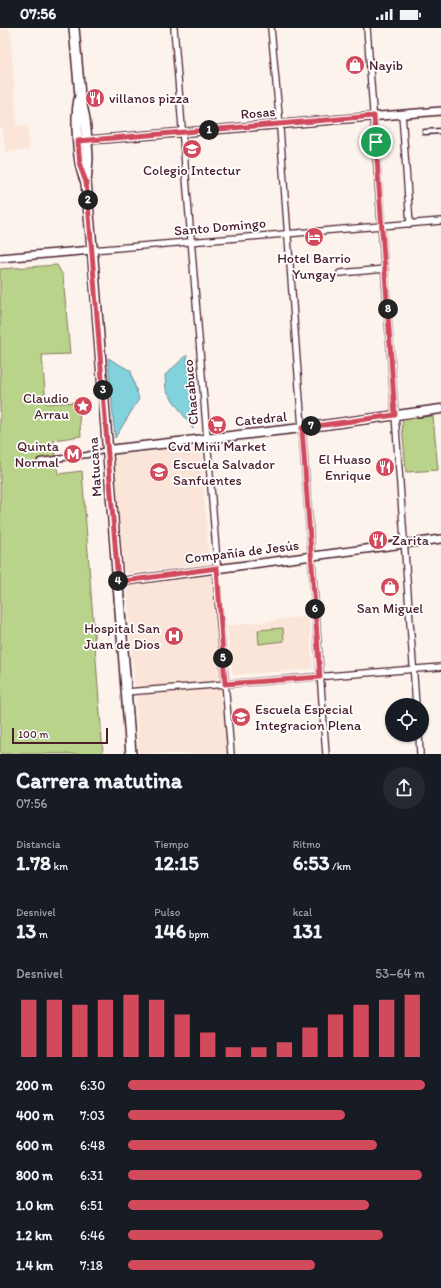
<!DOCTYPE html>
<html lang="es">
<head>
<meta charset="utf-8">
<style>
  :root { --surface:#171b24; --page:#242831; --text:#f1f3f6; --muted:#9ea1a6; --accent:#d1495b }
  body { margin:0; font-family:Itim,sans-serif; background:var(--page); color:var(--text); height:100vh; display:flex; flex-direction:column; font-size:15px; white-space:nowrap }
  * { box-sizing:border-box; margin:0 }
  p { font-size:13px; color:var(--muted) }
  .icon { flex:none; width:22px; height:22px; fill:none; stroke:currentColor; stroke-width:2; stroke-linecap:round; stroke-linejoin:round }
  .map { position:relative; height:726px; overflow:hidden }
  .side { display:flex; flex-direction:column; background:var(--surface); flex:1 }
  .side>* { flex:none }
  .controls { position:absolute; left:385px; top:670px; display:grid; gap:8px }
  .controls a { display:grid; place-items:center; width:44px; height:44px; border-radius:50%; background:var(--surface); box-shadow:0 1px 3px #0004; font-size:20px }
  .scale { position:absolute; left:12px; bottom:10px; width:96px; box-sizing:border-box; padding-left:4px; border:2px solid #4a1f2b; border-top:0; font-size:11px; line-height:14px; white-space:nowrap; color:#4a1f2b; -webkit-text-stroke:3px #fff; paint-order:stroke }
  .pin { position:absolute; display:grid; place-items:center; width:34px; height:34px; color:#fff; margin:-17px; border:2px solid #fff; border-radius:50%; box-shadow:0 1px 4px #0007 }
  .km { position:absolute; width:20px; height:20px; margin:-10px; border-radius:50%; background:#222; color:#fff; font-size:11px; line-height:20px; text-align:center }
  .round { display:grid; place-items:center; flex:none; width:42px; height:42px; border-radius:21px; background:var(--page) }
  .head { display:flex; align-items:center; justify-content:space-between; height:68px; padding:0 16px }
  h1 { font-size:22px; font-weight:700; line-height:30px }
  .metrics { display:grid; grid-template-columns:repeat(3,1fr); gap:6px; height:68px; padding:4px 16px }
  .metrics div { display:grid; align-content:center }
  .metrics b { font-size:20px; font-weight:700 }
  .metrics small { font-size:11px; font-weight:400 }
  .metrics p { font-size:11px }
  .chart { height:112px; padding:8px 16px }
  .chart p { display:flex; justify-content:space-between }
  .chart svg { width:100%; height:72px; margin-top:4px; stroke:var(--accent); stroke-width:6 }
  ul { padding:0 16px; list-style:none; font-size:13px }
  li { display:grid; grid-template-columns:64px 48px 1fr; align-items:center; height:30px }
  li i { height:10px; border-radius:5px; background:var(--accent) }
  .status { display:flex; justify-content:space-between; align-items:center; height:28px; padding:0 20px; background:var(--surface); direction:ltr }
  .status svg { height:11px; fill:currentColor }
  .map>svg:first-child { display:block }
  .built { fill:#fbe5d8 }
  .green { fill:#bad38b; stroke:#82795b }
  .water { fill:#82d2dd; stroke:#6c8a96 }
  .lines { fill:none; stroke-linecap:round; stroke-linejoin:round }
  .pedestrian-casing { stroke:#4a1f2b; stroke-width:7 }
  .minor-casing { stroke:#4a1f2b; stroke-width:8 }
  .tertiary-casing { stroke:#4a1f2b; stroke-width:10 }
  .secondary-casing { stroke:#4a1f2b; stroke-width:11 }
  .primary-casing { stroke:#4a1f2b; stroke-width:12 }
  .pedestrian { stroke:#fff; stroke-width:4 }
  .minor { stroke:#fff; stroke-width:5.5 }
  .tertiary { stroke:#fff; stroke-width:7 }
  .secondary { stroke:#fff; stroke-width:8 }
  .primary { stroke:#fff; stroke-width:9 }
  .route-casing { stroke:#fff; stroke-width:8 }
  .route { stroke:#d1495b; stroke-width:5 }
  .labels { text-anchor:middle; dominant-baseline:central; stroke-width:3.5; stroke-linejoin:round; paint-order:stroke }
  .poi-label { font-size:14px; fill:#4a1f2b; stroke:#fff; text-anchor:start }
  .street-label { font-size:14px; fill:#4a1f2b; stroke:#fff }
</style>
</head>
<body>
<div class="status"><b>07:56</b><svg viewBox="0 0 49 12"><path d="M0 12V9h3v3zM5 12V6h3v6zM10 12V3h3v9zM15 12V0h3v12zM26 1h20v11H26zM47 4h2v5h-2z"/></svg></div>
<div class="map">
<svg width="441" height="726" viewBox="0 0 441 726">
  <rect width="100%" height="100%" fill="#fdf3ed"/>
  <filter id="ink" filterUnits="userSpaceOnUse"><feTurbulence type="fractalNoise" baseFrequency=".025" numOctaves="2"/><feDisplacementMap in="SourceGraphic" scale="8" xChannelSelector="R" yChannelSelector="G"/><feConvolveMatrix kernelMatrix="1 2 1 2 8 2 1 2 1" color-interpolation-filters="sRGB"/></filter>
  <g filter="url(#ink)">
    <g class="built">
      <polygon points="0,0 10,0 17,98 27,97 29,122 5,124 3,101 0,101"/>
      <polygon points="194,419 201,423 209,532 207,535 129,546 124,543 114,431 118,427"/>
      <polygon points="211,547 213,549 221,653 135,660 127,562 129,559 131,558"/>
      <polygon points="309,588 313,638 311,641 235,647 232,645 227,598"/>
      <polygon points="223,660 228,726 139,726 136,668"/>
    </g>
    <g class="green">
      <polygon points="57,237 63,248 70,326 42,327 46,376 78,374 81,408 54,412 58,446 82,443 103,726 0,726 0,241"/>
      <polygon points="433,388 438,442 406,444 402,395 405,391"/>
      <polygon points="283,600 284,613 259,616 258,602"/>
    </g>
    <g class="water">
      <polygon points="187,327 193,401 166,362 165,347"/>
      <polygon points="108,330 131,343 132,349 139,371 115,410"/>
    </g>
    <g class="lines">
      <g class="pedestrian-casing">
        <g id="pedestrian">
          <polyline points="425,104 441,103"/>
          <polyline points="40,433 87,427 107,422"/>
        </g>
      </g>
      <g class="minor-casing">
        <g id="minor">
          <polyline points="174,0 217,534 216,546 231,726"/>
          <polyline points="271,0 279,87 326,726"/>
          <polyline points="367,0 416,677"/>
          <polyline points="402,86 410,196"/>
          <polyline points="92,222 441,193"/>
          <polyline points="340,245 385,241"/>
          <polyline points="126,664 441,639"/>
          <polyline points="419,707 420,726"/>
        </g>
      </g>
      <g class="tertiary-casing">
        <g id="tertiary">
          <polyline points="78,113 441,83"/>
          <polyline points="0,230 92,222"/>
          <polyline points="118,554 441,511"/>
        </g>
      </g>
      <g class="secondary-casing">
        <polyline id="secondary" points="108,422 302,400 441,381"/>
      </g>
      <g class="primary-casing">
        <g id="primary">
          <polyline points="74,0 80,68 85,91 87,112 88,131 86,154 93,231 131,726"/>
          <path d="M79 71C75 90 77 137 86 154"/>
        </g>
      </g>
      <use href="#pedestrian" class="pedestrian"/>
      <use href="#minor" class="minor"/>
      <use href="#tertiary" class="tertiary"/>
      <use href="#secondary" class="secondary"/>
      <use href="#primary" class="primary"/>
    </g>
  </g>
  <g class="lines" filter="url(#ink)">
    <g class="route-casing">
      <polygon id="route" points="374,88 395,387 302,400 320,649 225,656 217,540 118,554 88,175 86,154 80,138 78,113"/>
    </g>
    <use href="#route" class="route"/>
  </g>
  <defs>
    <g id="shop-disc" transform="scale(1)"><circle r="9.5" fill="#d1495b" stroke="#fff"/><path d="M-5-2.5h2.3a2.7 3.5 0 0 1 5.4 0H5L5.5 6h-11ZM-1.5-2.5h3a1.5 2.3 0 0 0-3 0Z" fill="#fff"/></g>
    <g id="restaurant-disc" transform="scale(1)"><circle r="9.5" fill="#d1495b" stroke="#fff"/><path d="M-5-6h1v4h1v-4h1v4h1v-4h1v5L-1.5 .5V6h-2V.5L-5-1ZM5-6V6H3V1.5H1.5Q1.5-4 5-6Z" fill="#fff"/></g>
    <g id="school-disc" transform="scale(1)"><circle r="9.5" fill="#d1495b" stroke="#fff"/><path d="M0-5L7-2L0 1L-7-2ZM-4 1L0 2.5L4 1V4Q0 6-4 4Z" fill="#fff"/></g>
    <g id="hotel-disc" transform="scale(1)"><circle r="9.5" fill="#d1495b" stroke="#fff"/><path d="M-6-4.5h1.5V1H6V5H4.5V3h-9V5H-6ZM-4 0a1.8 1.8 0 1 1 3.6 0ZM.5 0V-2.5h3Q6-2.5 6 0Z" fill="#fff"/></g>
    <g id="sight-disc" transform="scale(1)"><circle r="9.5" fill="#d1495b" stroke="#fff"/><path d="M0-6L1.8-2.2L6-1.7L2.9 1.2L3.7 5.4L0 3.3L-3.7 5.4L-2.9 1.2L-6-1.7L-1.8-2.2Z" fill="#fff"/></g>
    <g id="supermarket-disc" transform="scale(1)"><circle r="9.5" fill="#d1495b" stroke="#fff"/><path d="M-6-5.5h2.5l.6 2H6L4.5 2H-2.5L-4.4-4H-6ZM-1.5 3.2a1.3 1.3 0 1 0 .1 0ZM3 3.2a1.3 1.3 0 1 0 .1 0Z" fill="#fff"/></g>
    <g id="metro-disc" transform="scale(1)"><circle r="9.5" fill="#d1495b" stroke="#fff"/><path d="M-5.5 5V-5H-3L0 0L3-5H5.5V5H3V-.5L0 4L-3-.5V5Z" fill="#fff"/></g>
    <g id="hospital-disc" transform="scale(1)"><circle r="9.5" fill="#d1495b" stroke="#fff"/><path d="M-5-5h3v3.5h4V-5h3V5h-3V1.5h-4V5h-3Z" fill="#fff"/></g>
  </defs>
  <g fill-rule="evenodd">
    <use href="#shop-disc" x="355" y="37"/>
    <use href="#restaurant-disc" x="95" y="70"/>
    <use href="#school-disc" x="192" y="121"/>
    <use href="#hotel-disc" x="314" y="209"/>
    <use href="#sight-disc" x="83" y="378"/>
    <use href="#supermarket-disc" x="217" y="397"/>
    <use href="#metro-disc" x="73" y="426"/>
    <use href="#restaurant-disc" x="385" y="439"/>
    <use href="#school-disc" x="159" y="444"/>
    <use href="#restaurant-disc" x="378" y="512"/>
    <use href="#shop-disc" x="390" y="559"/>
    <use href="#hospital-disc" x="174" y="608"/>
    <use href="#school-disc" x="241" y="689"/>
  </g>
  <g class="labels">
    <g class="poi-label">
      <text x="369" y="37">Nayib</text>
      <text x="109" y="70">villanos pizza</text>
      <text x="192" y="142" text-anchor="middle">Colegio Intectur</text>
      <text x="314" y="230" text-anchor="middle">Hotel Barrio<tspan x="314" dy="16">Yungay</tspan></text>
      <text x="69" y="370" text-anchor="end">Claudio<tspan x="69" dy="16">Arrau</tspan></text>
      <text x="59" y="418" text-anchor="end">Quinta<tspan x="59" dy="16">Normal</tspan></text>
      <text x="217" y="418" text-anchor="middle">Cvd Mini Market</text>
      <text x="371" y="431" text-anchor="end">El Huaso<tspan x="371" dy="16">Enrique</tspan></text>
      <text x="173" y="436">Escuela Salvador<tspan x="173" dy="16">Sanfuentes</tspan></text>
      <text x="392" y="512">Zarita</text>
      <text x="390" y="580" text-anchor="middle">San Miguel</text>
      <text x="160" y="600" text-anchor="end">Hospital San<tspan x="160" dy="16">Juan de Dios</tspan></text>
      <text x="255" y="681">Escuela Especial<tspan x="255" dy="16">Integracion Plena</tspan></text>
    </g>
    <g class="street-label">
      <text transform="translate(258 85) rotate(-5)">Rosas</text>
      <text transform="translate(220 199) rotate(-5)">Santo Domingo</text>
      <text transform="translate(191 364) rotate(-95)">Chacabuco</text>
      <text transform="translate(261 391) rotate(-6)">Catedral</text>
      <text transform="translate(95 439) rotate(-94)">Matucana</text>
      <text transform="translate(242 524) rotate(-7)">Compañía de Jesús</text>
    </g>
  </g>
</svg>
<div class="controls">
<a><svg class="icon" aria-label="locate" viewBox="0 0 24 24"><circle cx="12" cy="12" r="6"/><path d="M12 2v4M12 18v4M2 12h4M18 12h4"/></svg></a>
</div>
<div class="scale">100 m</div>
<div class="pin" style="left:376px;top:114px;background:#1e9e55"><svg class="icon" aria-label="arrive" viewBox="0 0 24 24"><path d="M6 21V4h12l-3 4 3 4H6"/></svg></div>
<b class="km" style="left:209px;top:102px">1</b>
<b class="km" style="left:88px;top:172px">2</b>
<b class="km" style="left:103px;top:362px">3</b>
<b class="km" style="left:118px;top:553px">4</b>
<b class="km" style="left:223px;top:630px">5</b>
<b class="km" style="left:315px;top:581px">6</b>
<b class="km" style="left:311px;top:398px">7</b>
<b class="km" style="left:388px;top:281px">8</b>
</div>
<section class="side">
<div class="head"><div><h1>Carrera matutina</h1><p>07:56</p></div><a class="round"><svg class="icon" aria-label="share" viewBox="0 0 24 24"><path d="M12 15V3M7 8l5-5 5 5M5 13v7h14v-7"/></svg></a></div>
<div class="metrics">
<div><p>Distancia</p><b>1.78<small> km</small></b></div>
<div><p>Tiempo</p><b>12:15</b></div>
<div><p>Ritmo</p><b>6:53<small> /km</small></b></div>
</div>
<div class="metrics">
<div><p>Desnivel</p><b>13<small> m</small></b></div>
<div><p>Pulso</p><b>146<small> bpm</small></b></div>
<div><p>kcal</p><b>131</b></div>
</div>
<div class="chart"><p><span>Desnivel</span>53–64 m</p>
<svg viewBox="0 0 160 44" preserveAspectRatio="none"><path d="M5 44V9M15 44V9M25 44V12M35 44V9M45 44V6M55 44V9M65 44V18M75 44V29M85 44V38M95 44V38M105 44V35M115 44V26M125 44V18M135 44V12M145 44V9M155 44V6"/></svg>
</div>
<ul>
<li><b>200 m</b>6:30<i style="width:100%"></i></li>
<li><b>400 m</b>7:03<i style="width:73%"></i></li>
<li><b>600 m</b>6:48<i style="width:84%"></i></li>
<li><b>800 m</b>6:31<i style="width:99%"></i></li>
<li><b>1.0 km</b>6:51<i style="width:81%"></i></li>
<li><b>1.2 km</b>6:46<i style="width:86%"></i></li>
<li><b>1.4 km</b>7:18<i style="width:63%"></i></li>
</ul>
</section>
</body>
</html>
